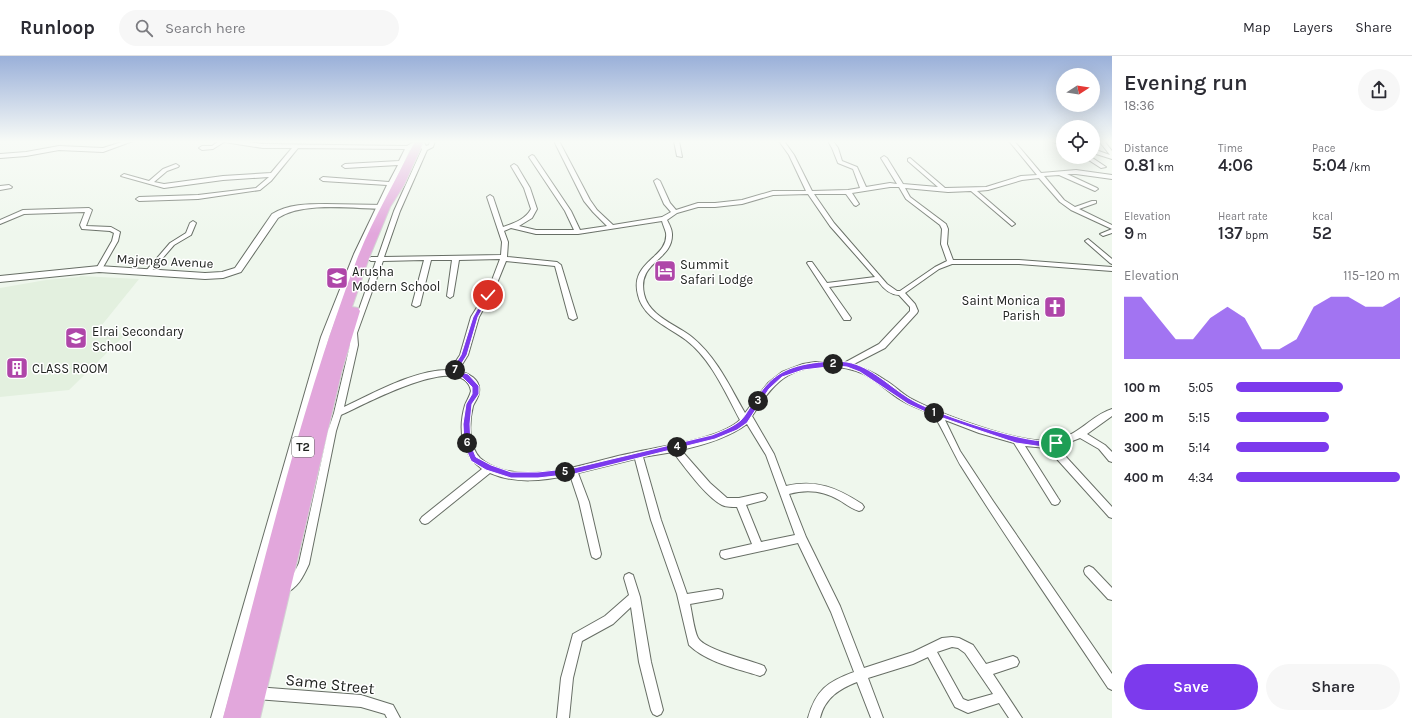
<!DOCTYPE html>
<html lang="en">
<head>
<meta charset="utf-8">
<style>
  :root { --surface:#fff; --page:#f7f7f7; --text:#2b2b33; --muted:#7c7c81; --line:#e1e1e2; --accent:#7c3aed }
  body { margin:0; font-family:Karla,sans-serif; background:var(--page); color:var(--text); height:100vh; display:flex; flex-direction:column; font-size:15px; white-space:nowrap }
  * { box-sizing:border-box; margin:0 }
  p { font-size:13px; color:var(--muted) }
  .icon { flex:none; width:22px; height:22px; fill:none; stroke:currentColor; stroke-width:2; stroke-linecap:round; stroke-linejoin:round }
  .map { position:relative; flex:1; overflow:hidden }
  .panel { display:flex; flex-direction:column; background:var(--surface); width:300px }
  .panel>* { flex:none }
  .needle { width:26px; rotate:78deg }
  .fabs { position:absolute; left:1056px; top:12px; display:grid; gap:8px }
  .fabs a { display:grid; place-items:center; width:44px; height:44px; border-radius:50%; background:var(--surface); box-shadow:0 4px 16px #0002; font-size:20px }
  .pin { position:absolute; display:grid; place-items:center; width:34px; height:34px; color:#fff; margin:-17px; border:2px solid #fff; border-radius:50%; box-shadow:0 1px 4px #0007 }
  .km { position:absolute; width:20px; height:20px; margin:-10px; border-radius:50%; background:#222; color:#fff; font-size:11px; line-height:20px; text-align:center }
  .round { display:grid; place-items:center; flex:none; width:42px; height:42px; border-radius:21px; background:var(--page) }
  .overview { display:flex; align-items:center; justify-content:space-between; height:68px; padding:0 12px }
  h1 { font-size:22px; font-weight:600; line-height:30px }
  .figures { display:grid; grid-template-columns:repeat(3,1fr); gap:6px; height:68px; padding:4px 12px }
  .figures div { display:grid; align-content:center }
  .figures b { font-size:17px; font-weight:600 }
  .figures small { font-size:11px; font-weight:400 }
  .figures p { font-size:11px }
  .chart { height:112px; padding:8px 12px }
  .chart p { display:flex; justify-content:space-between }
  .chart svg { width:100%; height:72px; margin-top:4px; fill:var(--accent); opacity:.7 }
  .action { display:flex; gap:8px; margin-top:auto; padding:8px 12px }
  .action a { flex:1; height:46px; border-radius:24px; background:var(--accent); color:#fff; font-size:16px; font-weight:600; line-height:46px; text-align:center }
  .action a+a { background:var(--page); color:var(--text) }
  ul { padding:0 12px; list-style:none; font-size:13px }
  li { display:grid; grid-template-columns:64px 48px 1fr; align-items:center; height:30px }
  li i { height:10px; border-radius:5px; background:var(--accent) }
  header { display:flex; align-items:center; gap:24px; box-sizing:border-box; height:56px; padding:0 20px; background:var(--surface); border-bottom:1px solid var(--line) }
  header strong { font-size:19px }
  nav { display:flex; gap:22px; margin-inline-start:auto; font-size:14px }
  .search { width:280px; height:36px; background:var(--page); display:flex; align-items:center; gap:10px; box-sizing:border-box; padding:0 14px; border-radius:22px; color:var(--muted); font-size:15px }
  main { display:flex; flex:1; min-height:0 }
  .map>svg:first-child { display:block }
  .built { fill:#e3f0df }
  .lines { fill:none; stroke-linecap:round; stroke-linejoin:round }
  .minor-casing { stroke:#676e65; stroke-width:2 }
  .tertiary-casing { stroke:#676e65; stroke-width:2 }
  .trunk-casing { stroke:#d3d3d3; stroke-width:2 }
  .minor { fill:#fff; fill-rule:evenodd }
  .tertiary { fill:#fff; fill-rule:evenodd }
  .trunk { fill:#e2a7dc; fill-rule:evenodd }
  .route { fill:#7c3aed; stroke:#fff }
  .labels { text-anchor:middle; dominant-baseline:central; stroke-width:3; stroke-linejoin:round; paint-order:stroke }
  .shield { fill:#fff; stroke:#646664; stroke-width:1 }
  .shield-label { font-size:12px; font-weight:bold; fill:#212421 }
  .street-label { font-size:13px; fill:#212421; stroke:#fff }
  .poi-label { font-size:13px; fill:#212421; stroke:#fff; text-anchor:start }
  .near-street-label { font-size:16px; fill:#212421; stroke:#fff }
</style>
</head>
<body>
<header>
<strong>Runloop</strong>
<div class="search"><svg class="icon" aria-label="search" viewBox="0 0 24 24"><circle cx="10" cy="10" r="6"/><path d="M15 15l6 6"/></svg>Search here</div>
<nav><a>Map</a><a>Layers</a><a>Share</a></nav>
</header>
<main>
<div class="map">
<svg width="1112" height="662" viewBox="0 0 1112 662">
  <rect width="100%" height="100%" fill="#eff7ed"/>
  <polygon class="built" points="80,220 139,223 97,275 126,278 69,334 0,341 0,232 46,224 79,221 78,223"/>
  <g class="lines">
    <g class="minor-casing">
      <g id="minor">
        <polygon points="125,85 133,85 103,96 59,94 26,100 0,102 0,98 26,96 59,90 103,92"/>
        <path d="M219 85H240L263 88 407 90 415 85H423L426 90 429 89 430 85H435L433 91 427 94 400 155 384 201 501 199 502 186 487 141 490 139 493 141 503 171C514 167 525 164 531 153L524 132 511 110 514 108 517 110 530 132 537 153 532 162 519 170 536 174H574L565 155 529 101 532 99 534 100 571 155 580 174 607 170 593 156 584 145 554 85H559L590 144 597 154 613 169 662 161 671 156 664 148 654 125 657 123 660 125 670 147 676 154 698 147H715L742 144 773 135H806L789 99 779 85H784L794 99 812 135 848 134 860 132 853 113 838 107 832 92 828 85H833L838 92 842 105 857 111 866 131 890 127 897 128 881 102 884 100 887 102 903 128 938 131 908 105V103L910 102 945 132 986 131 1021 120 1037 119 1009 85H1014L1041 117 1076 114 1112 119V123L1076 118H1067L1097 132 1098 133 1095 135 1059 119 1044 120 1064 144 1075 151 1092 145H1096V147L1079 153 1112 169V173L1071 154 1060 146 1039 122 1022 124 988 134 977 135 1014 167 1015 168 1012 170 971 135 948 136 905 132 910 141 946 168 948 173 947 188 953 204H1019L1112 211V215L1019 208H952L939 213 905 237 915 248 918 255 917 257 885 292 852 309C864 312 875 317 885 324 894 329 901 337 910 342 938 357 1023 390 1054 384 1079 380 1090 360 1112 353V360L1087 378 1105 389 1112 396V406L1109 405 1099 393 1080 382 1057 391 1112 451V462L1109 461 1047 392 1025 390 1058 442 1060 445 1058 448 1055 449 1052 448 1014 387 979 377 945 364 960 395 993 445 1112 618V634L1108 632C1059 558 1008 485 961 410 956 402 937 362 934 360 924 353 911 351 901 344 888 336 878 325 864 318 839 307 802 307 780 325 768 335 760 348 752 360L774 398 786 430C817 423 837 432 862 448L864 451 862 454 859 455C852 453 846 448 839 444 824 435 807 433 789 438L806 481 840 550 864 612 913 596 942 582 952 581 959 582 973 589 986 608 1013 600 1017 602 1019 606 1017 610 993 618 1022 662H1009L999 647 968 657 955 651 928 601 913 608 868 622 883 662H871L857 626C839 633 825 642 820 662H808C816 634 827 626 854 616L831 556 798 487 725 503 721 501 720 498 721 495 752 488 737 451C732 451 726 451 722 449 706 441 684 410 673 396L643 401 661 464 687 538 718 533 722 534 723 538 722 542 718 543 690 548C692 556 694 575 698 582 705 594 750 604 764 610L766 614 764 618 760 620C738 613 706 606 689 589L677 538 651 464 635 403 578 417 589 446 601 498 600 501 596 503 592 501 591 498 579 446 570 419C543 425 515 428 490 417L428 467 425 468 422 467 420 464 422 461 482 413C461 398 458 373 465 349 467 344 470 340 471 335 464 293 362 350 341 359L336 375 309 508C303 521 298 532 284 538L280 537 279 533 280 529 292 521 299 507 328 375 334 357 350 289V286L347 288 343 285 352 273 376 205H371L368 203 371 201H378L394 155 422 93 419 88 413 91 414 93 410 94 360 198 329 281 223 662H211L321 281 354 198 387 129 323 125 320 123 323 121 389 126 398 109 345 112 342 110 345 108 399 105 405 93 298 92 271 125 260 134 198 143 139 145 136 143 139 141 198 139 256 132 269 121 223 124 164 132 121 120 124 118 149 125 163 113 176 108 179 110 178 111 167 115 154 126 164 128 223 120 271 117 292 92H263L224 86 213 93 202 94 199 92 202 90H212ZM890 131H899L906 143 940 169 942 173 941 188 947 205 935 211 900 235H897L887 228 834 167 814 138H846L854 149 856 150 859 148 852 137ZM808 138 830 170 875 221 827 227 812 206H808L807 207 844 264H850L851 262 829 231 878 225C883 232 890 239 899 239L910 251V255L879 288 844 307 815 306 803 308 782 316 768 327 745 357C730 331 717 302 693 282 678 269 649 261 644 238 637 205 673 205 672 178 672 173 669 168 667 164L677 157 698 151H715L742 148 773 139ZM662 165C663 169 665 173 666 177 669 202 629 205 638 239 643 262 669 271 686 284 711 303 725 336 740 364 719 384 660 390 632 397 597 404 564 417 528 417 512 417 492 413 480 402 468 389 469 366 473 350 475 345 479 341 479 336 481 323 468 317 458 315L468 299 479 261 495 232 506 205 555 210 569 262 573 264 577 262 561 209 557 206 507 201 508 186 504 175 511 172 536 178H578ZM500 203 489 232 471 261 460 299 450 314C416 313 374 337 344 351L358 289 357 277 383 205 424 204 412 249 416 251 420 249 431 204H452L447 240 450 242 453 240 459 204ZM747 368 766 399 795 479 761 486 746 449 765 444 767 441 765 438 762 437 739 442H727L710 427 681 394C704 389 728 382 747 368ZM952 591 958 592 965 597 993 638 968 645 963 643 937 596Z"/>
        <polygon points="674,85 679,85 682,101 677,100"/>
        <polygon points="1053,85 1063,85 1063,89 1053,86"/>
        <polygon points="1099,85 1104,85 1112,95 1112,103 1093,97 1093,93 1110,99"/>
        <polygon points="1084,101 1091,101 1106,111 1101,112"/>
        <polygon points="9,129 12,131 11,132 0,134 0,130"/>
        <polygon points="89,152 92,154 86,170 111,171 120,176 118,185 102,213 99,215 96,213 112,185 114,177 110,175 82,173 80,169 85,156 24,158 0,168 0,164 23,154"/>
        <polygon points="193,165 196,167 191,179 174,189 149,218 145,218 145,216 170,187 186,177 190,167"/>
        <polygon points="1112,173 1112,177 1103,180 1100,178"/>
        <polygon points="1088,183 1112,203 1112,208 1110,207 1086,186 1085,185"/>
        <polygon points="1089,510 1093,512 1112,532 1112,544 1108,543 1085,518 1084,515 1085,512"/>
        <polygon points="629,517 633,519 640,541 651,606 663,654 661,658 657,660 653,658 651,654 639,606 631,551 613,568 582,585 573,622 569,662 557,662 561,622 573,578 605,560 629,539 624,522 625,519"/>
        <polygon points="256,631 361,639 393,649 400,662 387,662 385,658 361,651 256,643 252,641 250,637 252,633"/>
      </g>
    </g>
    <g class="tertiary-casing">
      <path id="tertiary" d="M326 148 385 149 389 151 385 153C355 153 304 145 278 162L241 216 223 222 205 223 99 216 0 226V220L99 210 205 217 222 216 235 212 272 158C288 148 308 148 326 148Z"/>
    </g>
    <g class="trunk-casing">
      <path id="trunk" d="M415 85H424L404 129 390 151 369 202 352 251 358 252 360 255 342 314 260 662H223C264 508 300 352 357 203 373 162 396 125 415 85Z"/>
    </g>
    <use href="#minor" class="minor"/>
    <use href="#tertiary" class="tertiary"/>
    <use href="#trunk" class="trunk"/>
  </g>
  <linearGradient id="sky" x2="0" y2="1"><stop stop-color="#9ab0d9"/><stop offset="0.48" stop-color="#f8fbf7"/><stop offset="1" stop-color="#f8fbf7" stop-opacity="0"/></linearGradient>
  <rect width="1112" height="178" fill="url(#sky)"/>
  <path class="route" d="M486 238 490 239 478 261 467 299 457 315 468 318 479 330V338L472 348 470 368 471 389 476 401 491 409 511 416H538L574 412 712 379C722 375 733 371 741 364 746 359 749 352 753 347 767 326 777 315 802 309 815 306 834 304 847 306 871 310 891 332 912 344 933 357 1035 392 1056 384L1059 387 1050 392 1016 387 928 357 908 348 860 316 847 311 836 310 803 314 782 321 769 333 747 367 737 374 715 383 574 418 538 422H511L486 414 471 405 464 389 463 368 466 348 472 338V331L463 322 450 316 461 299 473 261Z"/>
  <defs>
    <g id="hotel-square" transform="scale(1.15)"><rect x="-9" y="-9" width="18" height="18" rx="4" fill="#af46a9" stroke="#fff"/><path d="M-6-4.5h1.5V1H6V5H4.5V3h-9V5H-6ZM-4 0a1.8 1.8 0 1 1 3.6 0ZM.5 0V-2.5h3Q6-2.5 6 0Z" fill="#fff"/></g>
    <g id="school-square" transform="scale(1.15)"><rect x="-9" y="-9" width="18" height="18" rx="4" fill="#af46a9" stroke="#fff"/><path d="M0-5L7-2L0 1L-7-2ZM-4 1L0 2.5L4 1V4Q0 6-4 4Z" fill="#fff"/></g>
    <g id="church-square" transform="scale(1.15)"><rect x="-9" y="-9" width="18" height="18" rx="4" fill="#af46a9" stroke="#fff"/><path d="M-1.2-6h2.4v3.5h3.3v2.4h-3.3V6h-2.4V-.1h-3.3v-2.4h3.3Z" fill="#fff"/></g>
    <g id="building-square" transform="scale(1.15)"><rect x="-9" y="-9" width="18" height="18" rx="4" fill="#af46a9" stroke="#fff"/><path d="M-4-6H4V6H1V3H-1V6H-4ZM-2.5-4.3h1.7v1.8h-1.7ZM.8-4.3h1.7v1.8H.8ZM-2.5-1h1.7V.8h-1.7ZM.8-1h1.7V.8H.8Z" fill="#fff"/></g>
  </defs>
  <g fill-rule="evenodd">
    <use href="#hotel-square" x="665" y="215"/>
    <use href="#school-square" x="337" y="222"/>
    <use href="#church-square" x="1055" y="251"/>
    <use href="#school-square" x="76" y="282"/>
    <use href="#building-square" x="17" y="312"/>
  </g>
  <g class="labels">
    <rect class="shield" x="292" y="381" width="22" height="20" rx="3"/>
    <g class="shield-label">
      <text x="303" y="391">T2</text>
    </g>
    <g class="street-label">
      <text transform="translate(165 205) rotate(3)">Majengo Avenue</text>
    </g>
    <g class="poi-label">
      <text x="680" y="208">Summit<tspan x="680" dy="15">Safari Lodge</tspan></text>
      <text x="352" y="215">Arusha<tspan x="352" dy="15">Modern School</tspan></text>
      <text x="1040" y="244" text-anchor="end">Saint Monica<tspan x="1040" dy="15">Parish</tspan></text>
      <text x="92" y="275">Elrai Secondary<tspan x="92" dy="15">School</tspan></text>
      <text x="32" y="312">CLASS ROOM</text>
    </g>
    <g class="near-street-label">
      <text transform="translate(330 628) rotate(6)">Same Street</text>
    </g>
  </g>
</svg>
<div class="fabs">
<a><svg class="needle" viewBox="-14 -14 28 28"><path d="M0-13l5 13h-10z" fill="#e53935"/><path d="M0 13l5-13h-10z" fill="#7c7c81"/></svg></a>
<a><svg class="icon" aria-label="locate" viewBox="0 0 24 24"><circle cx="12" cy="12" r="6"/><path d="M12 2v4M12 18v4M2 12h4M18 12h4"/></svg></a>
</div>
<div class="pin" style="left:1056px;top:387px;background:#1e9e55"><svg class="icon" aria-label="arrive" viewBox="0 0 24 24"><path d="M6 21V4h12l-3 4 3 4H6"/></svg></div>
<div class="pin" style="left:488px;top:239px;background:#d93025"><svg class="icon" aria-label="check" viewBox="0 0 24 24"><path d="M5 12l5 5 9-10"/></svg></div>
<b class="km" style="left:934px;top:357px">1</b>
<b class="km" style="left:833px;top:308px">2</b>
<b class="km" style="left:758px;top:345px">3</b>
<b class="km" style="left:677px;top:391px">4</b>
<b class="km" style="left:565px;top:416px">5</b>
<b class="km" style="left:467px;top:387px">6</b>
<b class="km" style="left:455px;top:314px">7</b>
</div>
<section class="panel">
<div class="overview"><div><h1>Evening run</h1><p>18:36</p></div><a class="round"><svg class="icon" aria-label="share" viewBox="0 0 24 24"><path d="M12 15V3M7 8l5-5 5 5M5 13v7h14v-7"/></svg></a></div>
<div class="figures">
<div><p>Distance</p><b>0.81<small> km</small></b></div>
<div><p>Time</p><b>4:06</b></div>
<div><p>Pace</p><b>5:04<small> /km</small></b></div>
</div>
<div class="figures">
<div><p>Elevation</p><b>9<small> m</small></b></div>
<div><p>Heart rate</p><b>137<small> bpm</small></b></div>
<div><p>kcal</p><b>52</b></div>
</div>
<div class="chart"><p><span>Elevation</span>115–120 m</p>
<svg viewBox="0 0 160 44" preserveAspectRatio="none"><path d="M0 44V6L10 6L20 19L30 32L40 32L50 19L60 12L70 19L80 38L90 38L100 32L110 12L120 6L130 6L140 12L150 12L160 6V44z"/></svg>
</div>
<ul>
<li><b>100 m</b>5:05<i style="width:65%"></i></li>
<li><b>200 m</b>5:15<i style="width:57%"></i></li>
<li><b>300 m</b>5:14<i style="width:57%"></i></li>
<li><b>400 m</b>4:34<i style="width:100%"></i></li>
</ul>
<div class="action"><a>Save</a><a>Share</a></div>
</section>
</main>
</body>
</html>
